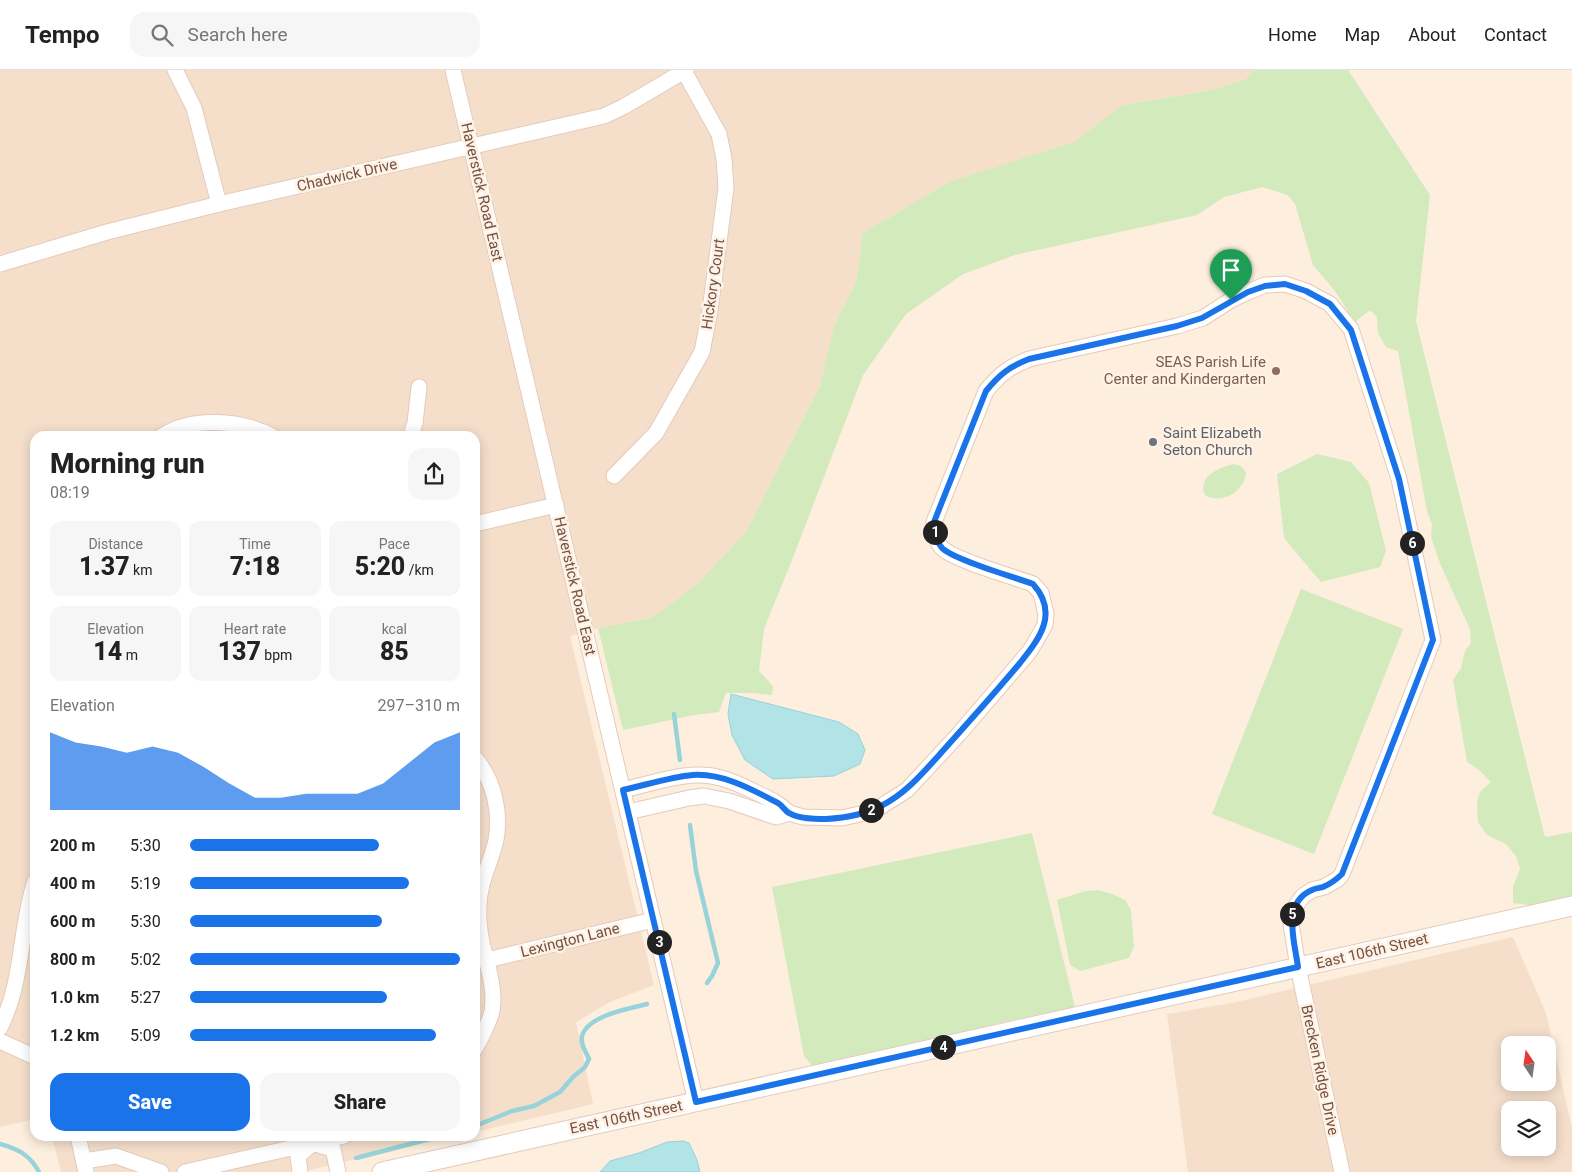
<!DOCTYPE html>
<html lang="en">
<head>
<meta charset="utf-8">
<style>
  :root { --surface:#fff; --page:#f6f6f6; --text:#222; --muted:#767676; --line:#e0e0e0; --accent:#1a73e8 }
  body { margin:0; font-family:Roboto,sans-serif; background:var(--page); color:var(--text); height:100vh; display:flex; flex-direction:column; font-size:19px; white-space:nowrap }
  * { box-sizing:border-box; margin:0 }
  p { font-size:16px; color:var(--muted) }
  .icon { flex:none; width:28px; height:28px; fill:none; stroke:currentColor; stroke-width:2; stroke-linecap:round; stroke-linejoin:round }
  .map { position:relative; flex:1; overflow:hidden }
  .drawer { position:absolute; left:30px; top:361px; width:450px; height:710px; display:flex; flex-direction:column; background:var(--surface); border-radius:15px; box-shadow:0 2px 12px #0003 }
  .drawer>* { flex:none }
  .needle { width:32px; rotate:347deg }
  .buttons { position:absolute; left:1501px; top:966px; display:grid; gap:10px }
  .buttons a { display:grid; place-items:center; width:55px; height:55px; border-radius:10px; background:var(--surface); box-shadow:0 2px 12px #0003; font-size:25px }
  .pin { position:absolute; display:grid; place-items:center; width:42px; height:42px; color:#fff; margin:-51px -21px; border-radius:50% 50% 50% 0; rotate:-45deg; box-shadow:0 0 5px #0007 }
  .pin .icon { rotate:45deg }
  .km { position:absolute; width:25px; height:25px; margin:-12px; border-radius:50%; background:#222; color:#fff; font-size:14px; line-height:25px; text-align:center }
  .round { display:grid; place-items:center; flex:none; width:52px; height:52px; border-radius:15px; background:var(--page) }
  .head { display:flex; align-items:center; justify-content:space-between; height:85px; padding:0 20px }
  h1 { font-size:28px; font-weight:800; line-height:38px }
  .stats { display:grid; grid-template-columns:repeat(3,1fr); gap:8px; height:85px; padding:5px 20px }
  .stats div { display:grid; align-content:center; border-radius:12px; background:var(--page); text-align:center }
  .stats b { font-size:25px; font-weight:800 }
  .stats small { font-size:14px; font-weight:400 }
  .stats p { font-size:14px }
  .chart { height:140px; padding:10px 20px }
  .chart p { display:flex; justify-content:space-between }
  .chart svg { width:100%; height:90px; margin-top:5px; fill:var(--accent); opacity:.7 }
  .action { display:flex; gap:10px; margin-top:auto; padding:10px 20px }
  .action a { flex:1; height:58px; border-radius:15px; background:var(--accent); color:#fff; font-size:20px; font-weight:800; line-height:58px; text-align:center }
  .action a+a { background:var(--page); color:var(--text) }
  ul { padding:0 20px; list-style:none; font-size:16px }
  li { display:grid; grid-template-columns:80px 60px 1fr; align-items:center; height:38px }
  li i { height:12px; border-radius:6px; background:var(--accent) }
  header { display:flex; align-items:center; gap:30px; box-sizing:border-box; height:70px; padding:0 25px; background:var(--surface); border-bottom:1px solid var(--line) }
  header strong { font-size:24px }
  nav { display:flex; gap:28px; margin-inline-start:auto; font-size:18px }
  .search { width:350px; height:45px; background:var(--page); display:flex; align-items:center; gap:12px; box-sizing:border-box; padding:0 18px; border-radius:15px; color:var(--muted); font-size:19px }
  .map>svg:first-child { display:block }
  .residential { fill:#f5dfcb; fill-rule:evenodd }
  .green { fill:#d2eabc }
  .water { fill:#b1e3e7; stroke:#97d3d9 }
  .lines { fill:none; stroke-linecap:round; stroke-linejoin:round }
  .stream { stroke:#97d3d9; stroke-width:4.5 }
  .minor-casing { stroke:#e3cbbc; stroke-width:17 }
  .tertiary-casing { stroke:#e3cbbc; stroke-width:21 }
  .minor { stroke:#fff; stroke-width:15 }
  .tertiary { stroke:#fff; stroke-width:19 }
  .route-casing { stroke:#fff; stroke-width:10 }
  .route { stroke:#1a73e8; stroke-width:6 }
  .education-dot { fill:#8d6e63; stroke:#fff2e4; stroke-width:2 }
  .worship-dot { fill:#6b7280; stroke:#fff2e4; stroke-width:2 }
  .labels { text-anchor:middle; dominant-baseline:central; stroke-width:5; stroke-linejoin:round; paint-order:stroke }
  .street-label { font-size:15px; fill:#735245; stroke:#fff2e4 }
  .education-label { font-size:15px; fill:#785e54; stroke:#fff2e4; text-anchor:end }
  .worship-label { font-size:15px; fill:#5b616d; stroke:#fff2e4; text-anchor:start }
</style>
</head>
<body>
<header>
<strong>Tempo</strong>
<div class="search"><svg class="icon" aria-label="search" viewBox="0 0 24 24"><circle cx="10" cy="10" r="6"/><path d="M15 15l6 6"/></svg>Search here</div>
<nav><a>Home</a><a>Map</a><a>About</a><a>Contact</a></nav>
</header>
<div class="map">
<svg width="1572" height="1102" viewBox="0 0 1572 1102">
  <rect width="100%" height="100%" fill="#fdeedd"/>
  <g class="residential">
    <polygon points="0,0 1255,0 1247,9 1211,20 1122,35 1076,71 949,112 863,163 856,212 834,256 820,316 746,462 697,514 652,548 598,558 570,566 654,915 610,932 576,952 593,1034 475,1062 475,366 35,366 35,1049 0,1057"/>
    <path d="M1513 867 1546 943 1572 1058V1102H1188L1167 944 1232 933ZM1510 975H1548V1012H1510ZM1510 1040H1548V1078H1510Z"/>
    <polygon points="52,1066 455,1066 301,1102 61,1102"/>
  </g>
  <g class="green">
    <polygon points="1255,0 1348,0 1430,125 1416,251 1545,767 1572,762 1572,828 1536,836 1513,833 1513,817 1520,799 1516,786 1506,774 1487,765 1478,752 1477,732 1480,722 1491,712 1478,699 1467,692 1453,610 1461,598 1465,581 1471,573 1470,559 1441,496 1431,467 1432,454 1427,441 1398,281 1386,277 1378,263 1377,247 1370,240 1355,252 1335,221 1313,195 1295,134 1288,125 1262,117 1224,127 1197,145 1015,185 963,204 906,244 863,305 794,485 764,559 759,601 773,616 772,625 751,623 726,623 719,642 694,645 623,660 598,558 652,548 697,514 746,462 820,316 834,256 856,212 863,163 949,112 1076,71 1122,35 1211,20 1246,9"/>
    <polygon points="1317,384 1351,392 1369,413 1386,481 1380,497 1321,512 1284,468 1277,404"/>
    <path d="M1234 394 1241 396 1246 403C1244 422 1221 435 1205 425 1197 407 1219 397 1234 394Z"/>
    <polygon points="1301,519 1403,559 1314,784 1212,744"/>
    <polygon points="1032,763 1075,937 1003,952 814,998 804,986 772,817"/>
    <polygon points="1098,820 1112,824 1125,830 1131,840 1134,876 1129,888 1080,901 1070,895 1057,830 1086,821"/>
  </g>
  <g class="water">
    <polygon points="731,624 839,652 858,664 865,680 860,694 834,706 773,709 745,690 732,665 728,644"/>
    <polygon points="683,1071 689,1073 697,1090 700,1102 600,1102 610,1091 639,1083 667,1072"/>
  </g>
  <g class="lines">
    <g class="stream">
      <polyline points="674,644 680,690"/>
      <polyline points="690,755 696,801 718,893 712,906 707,913"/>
      <path d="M475 1056 512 1041 534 1036 560 1022 573 1007 585 997 589 989C586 982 580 974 582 966 588 945 629 939 647 934"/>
      <path d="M0 1074C18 1079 30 1085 39 1102"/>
      <polyline points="356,1088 441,1066"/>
    </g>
    <g class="minor-casing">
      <g id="minor">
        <polyline points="175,0 194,38 219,134"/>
        <polyline points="453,0 696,1032"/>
        <polyline points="0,194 107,162 219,134 604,46 623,37 686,0"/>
        <path d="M162 366C192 346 241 350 272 366"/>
        <polyline points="411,366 415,353 419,317"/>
        <polyline points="614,406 656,363 702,282 710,241 726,118 724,89 719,64 684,1"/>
        <polyline points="475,454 556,435"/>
        <path d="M475 688C494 710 501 742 496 770 491 793 479 812 479 836 478 850 480 864 483 877 488 896 497 926 491 945 487 957 481 968 475 979"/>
        <path d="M623 720C654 713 690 699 721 708 732 711 743 716 753 721 767 728 778 732 789 743"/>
        <path d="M628 742 689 728 704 726 729 731 776 747 789 743 803 747 842 748 864 743 880 737 907 720 959 664 1030 581 1045 555 1046 544 1041 523 1033 514C1014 507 954 490 942 478 935 470 935 461 934 452L986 321C1000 304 1009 297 1029 289L1177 256 1203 248 1231 230 1248 222 1265 215 1285 214 1306 221 1330 234 1351 259 1399 409 1433 570 1342 804 1338 809 1324 817 1312 820 1303 826 1295 837 1292 845 1291 854 1298 897 1342 1102"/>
        <polyline points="487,890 653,850"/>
        <path d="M0 958C24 910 19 860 35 811"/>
        <polyline points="0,971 35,987"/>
        <polyline points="78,1066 86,1102"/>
        <polyline points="315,1074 333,1079 338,1102"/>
        <polyline points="84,1091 116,1086 161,1102"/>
        <polyline points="185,1102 344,1066"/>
        <polyline points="300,1102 298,1086 312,1074"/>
      </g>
    </g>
    <g class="tertiary-casing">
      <polyline id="tertiary" points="382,1102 1572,836"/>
    </g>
    <use href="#minor" class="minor"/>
    <use href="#tertiary" class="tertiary"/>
  </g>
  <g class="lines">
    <g class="route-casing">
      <path id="route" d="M1285 214 1306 221 1330 234 1351 260 1399 409 1433 570 1342 804C1337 809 1330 814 1323 817 1320 818 1315 818 1312 820 1281 833 1295 873 1298 897L696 1032 623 720C646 715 670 707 693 705 723 703 753 720 778 733 783 736 785 741 789 743 799 749 815 749 826 749 845 748 864 745 881 736 905 724 922 704 940 684 967 654 994 624 1020 593 1040 568 1059 543 1033 514 1014 507 954 490 942 478 935 470 935 461 934 452L986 321C1000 304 1009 297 1029 289L1177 256 1202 248 1248 222 1265 216Z"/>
    </g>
    <use href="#route" class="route"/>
  </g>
  <circle class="education-dot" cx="1276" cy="301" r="5"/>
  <circle class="worship-dot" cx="1153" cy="372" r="5"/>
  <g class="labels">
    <g class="street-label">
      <text transform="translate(347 105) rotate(-13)">Chadwick Drive</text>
      <text transform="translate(482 122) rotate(77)">Haverstick Road East</text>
      <text transform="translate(713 214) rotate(-82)">Hickory Court</text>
      <text transform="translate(575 516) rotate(77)">Haverstick Road East</text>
      <text transform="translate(570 870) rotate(-14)">Lexington Lane</text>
      <text transform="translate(1372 881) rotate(-13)">East 106th Street</text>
      <text transform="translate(1320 1000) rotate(78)">Brecken Ridge Drive</text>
      <text transform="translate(626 1047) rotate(-12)">East 106th Street</text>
    </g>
    <g class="education-label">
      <text x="1266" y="292">SEAS Parish Life<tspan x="1266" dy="17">Center and Kindergarten</tspan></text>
    </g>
    <g class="worship-label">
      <text x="1163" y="363">Saint Elizabeth<tspan x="1163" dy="17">Seton Church</tspan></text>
    </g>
  </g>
</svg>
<div class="buttons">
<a><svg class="needle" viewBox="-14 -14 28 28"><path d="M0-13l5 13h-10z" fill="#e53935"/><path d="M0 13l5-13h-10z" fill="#767676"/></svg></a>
<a><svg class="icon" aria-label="layers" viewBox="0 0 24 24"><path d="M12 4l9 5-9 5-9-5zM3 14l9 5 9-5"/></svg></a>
</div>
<div class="pin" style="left:1231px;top:230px;background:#1e9e55"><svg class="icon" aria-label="arrive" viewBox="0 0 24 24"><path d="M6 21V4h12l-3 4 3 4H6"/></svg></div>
<b class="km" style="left:935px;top:462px">1</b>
<b class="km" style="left:871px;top:740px">2</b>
<b class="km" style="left:659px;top:872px">3</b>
<b class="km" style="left:943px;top:977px">4</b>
<b class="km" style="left:1292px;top:844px">5</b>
<b class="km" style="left:1412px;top:473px">6</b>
<section class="drawer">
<div class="head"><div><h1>Morning run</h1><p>08:19</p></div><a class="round"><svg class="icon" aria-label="share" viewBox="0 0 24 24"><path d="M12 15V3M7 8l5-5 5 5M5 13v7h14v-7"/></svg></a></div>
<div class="stats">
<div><p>Distance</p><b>1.37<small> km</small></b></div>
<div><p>Time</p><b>7:18</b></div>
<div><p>Pace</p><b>5:20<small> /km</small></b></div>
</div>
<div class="stats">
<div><p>Elevation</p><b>14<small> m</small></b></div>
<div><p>Heart rate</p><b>137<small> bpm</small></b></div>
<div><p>kcal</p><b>85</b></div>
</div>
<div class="chart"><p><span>Elevation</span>297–310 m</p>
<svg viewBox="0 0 160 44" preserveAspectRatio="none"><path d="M0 44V6L10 11L20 13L30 16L40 13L50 16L60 23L70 31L80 38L90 38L100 36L110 36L120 36L130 31L140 21L150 11L160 6V44z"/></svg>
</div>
<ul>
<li><b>200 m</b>5:30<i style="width:70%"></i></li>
<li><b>400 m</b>5:19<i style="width:81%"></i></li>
<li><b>600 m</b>5:30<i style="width:71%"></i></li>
<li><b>800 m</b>5:02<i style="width:100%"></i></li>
<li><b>1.0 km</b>5:27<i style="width:73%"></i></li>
<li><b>1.2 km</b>5:09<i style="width:91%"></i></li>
</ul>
<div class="action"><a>Save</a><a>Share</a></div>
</section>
</div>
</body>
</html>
